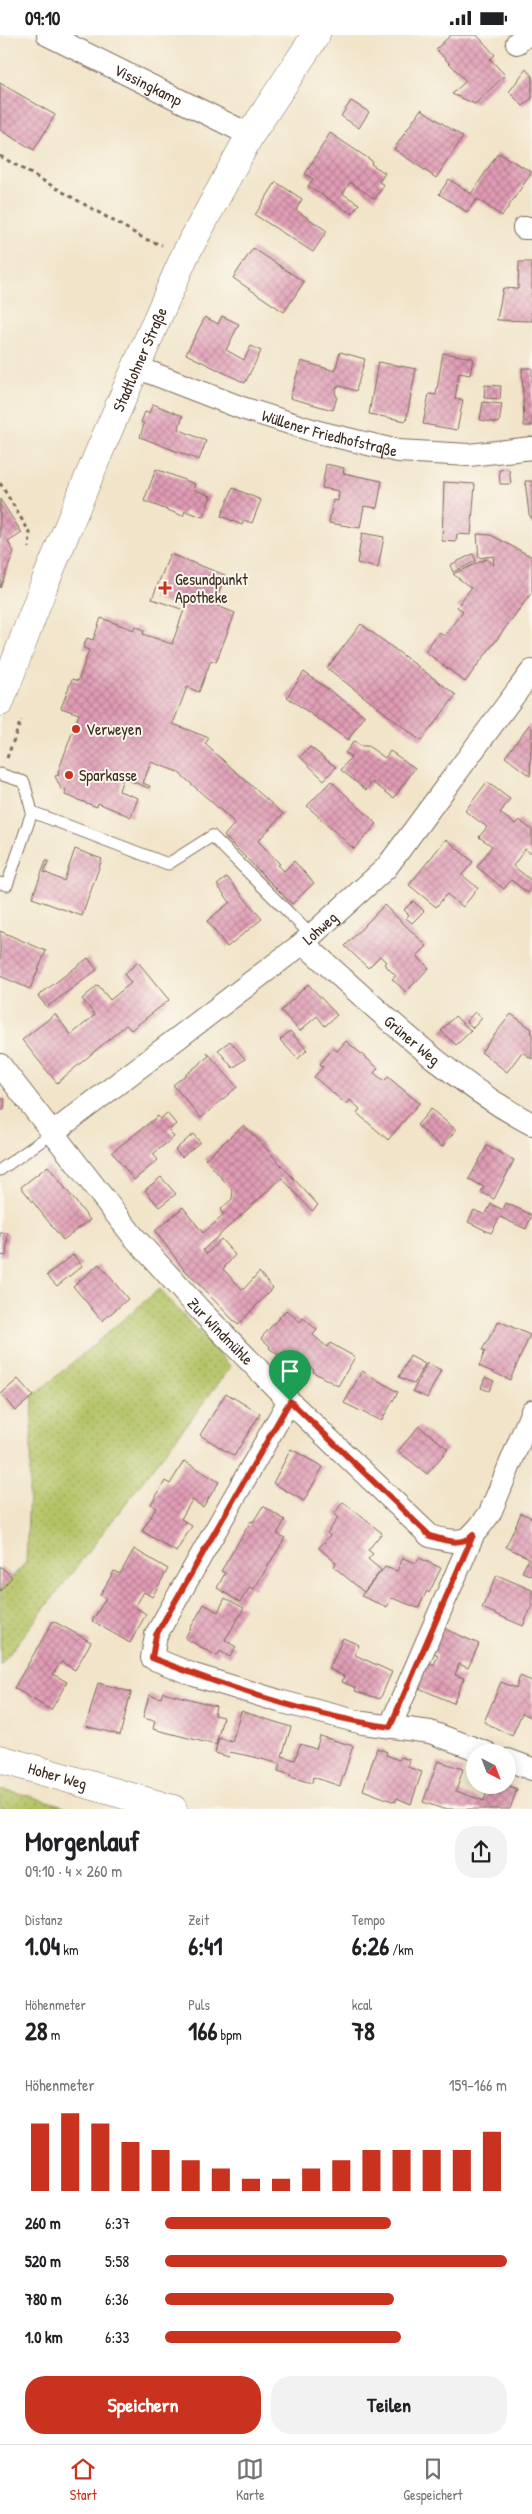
<!DOCTYPE html>
<html lang="de">
<head>
<meta charset="utf-8">
<style>
  :root { --surface:#fff; --page:#f2f2f2; --text:#202124; --muted:#757577; --line:#e0e0e0; --accent:#c8321e }
  body { margin:0; font-family:"Patrick Hand",sans-serif; background:var(--page); color:var(--text); height:100vh; display:flex; flex-direction:column; font-size:19px; white-space:nowrap }
  * { box-sizing:border-box; margin:0 }
  p { font-size:16px; color:var(--muted) }
  .icon { flex:none; width:28px; height:28px; fill:none; stroke:currentColor; stroke-width:2; stroke-linecap:round; stroke-linejoin:round }
  .map { position:relative; height:1774px; overflow:hidden }
  .details { display:flex; flex-direction:column; background:var(--surface); flex:1 }
  .details>* { flex:none }
  .needle { width:32px; rotate:138deg }
  .tools { position:absolute; left:466px; top:1709px; display:grid; gap:10px }
  .tools a { display:grid; place-items:center; width:50px; height:50px; border-radius:50%; background:var(--surface); box-shadow:0 2px 12px #0003; font-size:25px }
  .pin { position:absolute; display:grid; place-items:center; width:42px; height:42px; color:#fff; margin:-51px -21px; border-radius:50% 50% 50% 0; rotate:-45deg; box-shadow:0 0 5px #0007 }
  .pin .icon { rotate:45deg }
  .round { display:grid; place-items:center; flex:none; width:52px; height:52px; border-radius:20px; background:var(--page) }
  .head { display:flex; align-items:center; justify-content:space-between; height:85px; padding:0 25px }
  h1 { font-size:28px; font-weight:700; line-height:38px }
  .stats { display:grid; grid-template-columns:repeat(3,1fr); gap:8px; height:85px; padding:5px 25px }
  .stats div { display:grid; align-content:center }
  .stats b { font-size:25px; font-weight:700 }
  .stats small { font-size:14px; font-weight:400 }
  .stats p { font-size:14px }
  .chart { height:140px; padding:10px 25px }
  .chart p { display:flex; justify-content:space-between }
  .chart svg { width:100%; height:90px; margin-top:5px; stroke:var(--accent); stroke-width:6 }
  .action { display:flex; gap:10px; margin-top:auto; padding:10px 25px }
  .action a { flex:1; height:58px; border-radius:20px; background:var(--accent); color:#fff; font-size:20px; font-weight:700; line-height:58px; text-align:center }
  .action a+a { background:var(--page); color:var(--text) }
  ul { padding:0 25px; list-style:none; font-size:16px }
  li { display:grid; grid-template-columns:80px 60px 1fr; align-items:center; height:38px }
  li i { height:12px; border-radius:6px; background:var(--accent) }
  .status { display:flex; justify-content:space-between; align-items:center; height:35px; padding:0 25px; background:var(--surface); direction:ltr }
  .status svg { height:14px; fill:currentColor }
  .tabs { display:flex; justify-content:space-around; align-items:center; height:70px; border-top:1px solid var(--line); background:var(--surface); font-size:14px; color:var(--muted) }
  .tabs a { display:grid; justify-items:center; gap:2px }
  .tabs .active { color:var(--accent) }
  .map>svg:first-child { display:block }
  .grass { fill:url(#grass-dots); stroke:#777641 }
  .building { fill:url(#building-cross-hatch) }
  .lines { fill:none; stroke-linecap:round; stroke-linejoin:round }
  .lane-casing { stroke:#7b6b5a; stroke-width:13 }
  .street-casing { stroke:#7b6b5a; stroke-width:24 }
  .secondary-casing { stroke:#7b6b5a; stroke-width:29 }
  .path { stroke:#7b6b5a; stroke-width:3; stroke-dasharray:4 4; stroke-linecap:butt }
  .lane { stroke:#fff; stroke-width:11 }
  .street { stroke:#fff; stroke-width:22 }
  .secondary { stroke:#fff; stroke-width:28 }
  .route-casing { stroke:#fff; stroke-width:10 }
  .route { stroke:#c8321e; stroke-width:6 }
  .poi-dot { fill:#c8321e; stroke:#fbf7ec; stroke-width:2 }
  .labels { text-anchor:middle; dominant-baseline:central; stroke-width:4; stroke-linejoin:round; paint-order:stroke }
  .street-label { font-size:16px; fill:#3b2a1e; stroke:#fbf7ec }
  .poi-label { font-size:16px; fill:#3b2a1e; stroke:#fbf7ec; text-anchor:start }
</style>
</head>
<body>
<div class="status"><b>09:10</b><svg viewBox="0 0 49 12"><path d="M0 12V9h3v3zM5 12V6h3v6zM10 12V3h3v9zM15 12V0h3v12zM26 1h20v11H26zM47 4h2v5h-2z"/></svg></div>
<div class="map">
<svg width="532" height="1774" viewBox="0 0 532 1774">
  <defs>
    <pattern id="grass-dots" width="8" height="8" patternUnits="userSpaceOnUse" patternTransform="scale(1.25)"><rect width="8" height="8" fill="#b3c264"/><path d="M2 2h.1M6 6h.1" fill="none" stroke="#939e52" stroke-width="1.8" stroke-linecap="round"/></pattern>
    <pattern id="building-cross-hatch" width="8" height="8" patternUnits="userSpaceOnUse" patternTransform="scale(1.25)"><rect width="8" height="8" fill="#e09cb5"/><path d="M0 0l8 8M0 8l8-8" fill="none" stroke="#b77f93"/></pattern>
  </defs>
  <rect width="100%" height="100%" fill="#fbf7ec"/>
  <filter id="ink" filterUnits="userSpaceOnUse"><feTurbulence type="fractalNoise" baseFrequency=".02" numOctaves="2"/><feDisplacementMap in="SourceGraphic" scale="10" xChannelSelector="R" yChannelSelector="G"/><feConvolveMatrix kernelMatrix="1 2 1 2 8 2 1 2 1" color-interpolation-filters="sRGB"/></filter>
  <filter id="wash" filterUnits="userSpaceOnUse"><feTurbulence type="fractalNoise" baseFrequency=".0096" numOctaves="4" result="noise"/><feDisplacementMap in="SourceGraphic" scale="20" xChannelSelector="R" yChannelSelector="G"/><feGaussianBlur stdDeviation="1.12" result="paint"/><feColorMatrix in="noise" values="0 0 0 0 0 0 0 0 0 0 0 0 0 0 0 0 0 1.4 0 .05"/><feComposite in="paint" operator="in"/></filter>
  <g filter="url(#wash)">
    <rect width="100%" height="100%" fill="#f1e4c9"/>
    <g class="grass">
      <polygon points="159,1254 231,1332 0,1631 0,1556 26,1527 33,1361"/>
      <polygon points="0,1755 23,1759 74,1774 0,1774"/>
    </g>
    <g id="blocks">
      <g class="building">
        <polygon points="451,0 477,0 495,20 490,24 505,40 475,69 452,59 466,46 436,14"/>
        <polygon points="526,34 532,41 532,63 523,71 509,57"/>
        <polygon points="0,48 55,80 34,115 0,95"/>
        <polygon points="351,66 369,77 359,93 341,81"/>
        <polygon points="421,74 463,102 436,143 394,114"/>
        <polygon points="330,98 372,126 371,129 385,138 379,147 384,150 375,164 350,147 343,159 359,169 352,179 308,151 313,144 305,139"/>
        <polygon points="498,118 532,137 502,181 477,164 467,177 439,159 449,144 471,159"/>
        <polygon points="276,147 302,164 296,175 327,196 313,217 255,180"/>
        <polygon points="253,213 304,247 284,277 233,243"/>
        <polygon points="519,227 532,227 532,286 497,285 503,253 518,254"/>
        <polygon points="222,281 239,289 226,315 244,325 251,311 261,316 245,348 186,319 205,282 218,289"/>
        <polygon points="340,317 365,324 356,356 340,351 336,353 335,358 337,362 333,375 290,363 301,326 335,336"/>
        <polygon points="443,318 473,323 470,340 459,338 455,364 463,365 457,395 423,389 429,359 436,360"/>
        <polygon points="378,327 416,334 406,386 369,379"/>
        <polygon points="522,333 532,333 532,391 524,391"/>
        <polygon points="485,350 501,351 500,364 484,363"/>
        <polygon points="483,367 502,369 499,388 480,385"/>
        <polygon points="153,369 183,381 178,394 206,406 199,425 140,402 144,389 141,387 145,377 149,378"/>
        <polygon points="326,429 344,433 343,438 382,446 377,473 364,471 360,493 329,488 333,465 338,466 339,456 322,453"/>
        <polygon points="156,434 195,449 193,454 211,461 203,482 185,476 183,481 144,466"/>
        <polygon points="509,434 511,449 500,449 499,435"/>
        <polygon points="525,446 532,446 532,486 529,479"/>
        <polygon points="444,447 475,449 471,500 457,499 456,507 442,506"/>
        <polygon points="233,453 261,465 252,488 244,485 242,490 221,481"/>
        <polygon points="0,464 22,498 8,507 14,517 0,553"/>
        <polygon points="362,498 384,502 378,533 357,528"/>
        <polygon points="477,499 491,500 532,522 532,557 465,647 425,616 439,597 444,601 463,576 457,572 471,553 453,539 486,524 494,530 493,521 479,523"/>
        <polygon points="170,519 225,540 215,570 235,578 216,627 211,625 199,657 187,652 173,689 209,703 205,709 283,779 258,806 280,829 278,830 284,836 294,826 314,848 292,869 224,801 235,788 178,737 151,727 143,748 150,751 149,753 123,743 119,756 138,763 131,782 98,768 97,772 65,760 66,754 62,756 55,741 59,740 58,737 79,679 61,673 72,644 78,646 89,615 83,613 87,603 93,605 101,583 134,595 135,591 144,595 143,599 172,609 184,575 152,564"/>
        <polygon points="473,519 476,526 453,537 450,530"/>
        <polygon points="361,589 456,660 421,706 327,633"/>
        <polygon points="304,637 365,681 348,705 287,662"/>
        <polygon points="529,690 532,693 530,741 505,722"/>
        <polygon points="354,706 360,711 368,711 385,723 390,716 415,733 394,763 372,747 366,755 341,735 351,722 345,718"/>
        <polygon points="310,712 336,732 324,745 300,722"/>
        <polygon points="331,746 377,789 354,814 307,771"/>
        <polygon points="487,747 510,764 500,778 515,789 519,785 532,795 532,816 530,818 525,814 513,831 532,846 532,853 528,858 511,845 504,854 477,832 492,811 479,802 487,792 465,776"/>
        <polygon points="446,804 473,827 462,840 478,853 463,872 447,859 436,872 409,850"/>
        <polygon points="75,814 102,824 82,881 32,863 46,826 48,826 44,837 64,846"/>
        <polygon points="227,842 262,884 227,912 207,886 230,867 217,850"/>
        <polygon points="413,866 424,876 412,888 406,883 409,880 404,875"/>
        <polygon points="384,870 427,911 417,921 429,933 406,957 392,944 396,941 384,929 386,927 380,921 368,933 345,911"/>
        <polygon points="0,896 46,916 30,954 0,941"/>
        <polygon points="88,923 97,935 47,972 38,961"/>
        <polygon points="138,927 169,965 131,995 126,990 57,1048 22,1005 55,979 71,1000 95,980 82,964 98,950 110,965 131,948 124,939"/>
        <polygon points="308,949 337,980 325,991 317,981 300,996 281,976"/>
        <polygon points="475,977 482,983 473,993 466,986"/>
        <polygon points="511,979 532,994 532,1024 522,1017 507,1037 481,1017"/>
        <polygon points="455,981 471,996 456,1010 441,996"/>
        <polygon points="290,996 307,1015 298,1024 280,1005"/>
        <polygon points="230,1006 245,1024 233,1033 218,1015"/>
        <polygon points="346,1006 378,1033 374,1038 384,1046 388,1042 419,1068 388,1105 357,1078 360,1074 350,1065 347,1070 314,1042 323,1032 320,1029 333,1013 337,1016"/>
        <polygon points="207,1017 237,1052 201,1083 173,1050 209,1021"/>
        <polygon points="0,1064 5,1064 4,1075 0,1075"/>
        <polygon points="431,1074 456,1095 442,1112 417,1090"/>
        <polygon points="167,1078 176,1089 169,1095 174,1102 153,1119 158,1125 134,1145 112,1117 158,1081 160,1084"/>
        <polygon points="244,1090 318,1170 312,1176 282,1143 203,1215 207,1219 221,1204 235,1220 223,1234 243,1255 259,1237 273,1253 238,1290 183,1233 155,1196 183,1172 203,1198 224,1180 220,1175 232,1164 233,1156 205,1124"/>
        <polygon points="193,1099 200,1107 182,1122 175,1115"/>
        <polygon points="487,1111 514,1125 494,1164 481,1157 484,1152 469,1144"/>
        <polygon points="48,1131 90,1185 63,1205 21,1152"/>
        <polygon points="161,1142 176,1159 159,1172 145,1155"/>
        <polygon points="506,1168 532,1180 526,1194 500,1182 491,1198 468,1187 474,1175 485,1180 491,1169 503,1175"/>
        <polygon points="0,1198 8,1198 6,1221 0,1220"/>
        <polygon points="73,1220 82,1231 57,1251 47,1240"/>
        <polygon points="99,1229 128,1264 102,1286 73,1251"/>
        <polygon points="286,1275 300,1287 303,1283 317,1295 313,1300 327,1312 330,1308 355,1322 338,1351 313,1337 314,1335 303,1326 296,1334 269,1313 270,1311 261,1303"/>
        <polygon points="499,1286 530,1300 510,1345 479,1331 485,1316 482,1315"/>
        <polygon points="410,1321 425,1329 414,1349 399,1342"/>
        <polygon points="427,1328 441,1335 427,1363 413,1356"/>
        <polygon points="362,1336 398,1357 381,1386 344,1368"/>
        <polygon points="485,1342 494,1346 489,1356 481,1353"/>
        <polygon points="18,1344 33,1361 15,1376 1,1359"/>
        <polygon points="226,1358 260,1379 234,1421 200,1400"/>
        <polygon points="419,1391 448,1414 427,1439 398,1416"/>
        <polygon points="291,1414 323,1432 304,1466 273,1448"/>
        <polygon points="184,1426 219,1447 203,1472 192,1465 181,1484 192,1491 176,1517 142,1496 156,1473 151,1469 158,1458 165,1446 170,1449"/>
        <polygon points="343,1467 382,1498 368,1515 373,1519 368,1524 381,1535 364,1557 334,1532 336,1528 319,1513 330,1500 327,1498 338,1483 334,1479"/>
        <polygon points="263,1471 285,1485 277,1499 285,1503 254,1554 250,1552 240,1567 217,1553 225,1538 221,1536 251,1486 253,1487"/>
        <polygon points="521,1478 532,1483 532,1541 522,1537 529,1523 506,1512"/>
        <polygon points="134,1514 168,1534 152,1562 144,1557 135,1572 146,1579 130,1608 92,1586 106,1563 100,1560 114,1536 120,1539"/>
        <polygon points="403,1523 416,1528 419,1523 441,1533 429,1558 427,1556 418,1573 392,1563 387,1572 361,1561 385,1532 397,1536"/>
        <polygon points="0,1531 12,1542 0,1556"/>
        <polygon points="497,1540 532,1555 532,1571 523,1591 482,1573"/>
        <polygon points="225,1563 244,1573 225,1605 236,1612 230,1622 220,1616 217,1621 185,1603 204,1569 218,1577"/>
        <polygon points="53,1586 91,1607 75,1635 61,1627 53,1639 67,1647 51,1675 14,1653"/>
        <polygon points="439,1591 479,1609 468,1633 459,1629 455,1640 464,1643 453,1668 412,1650 423,1625 434,1630 438,1620 428,1615"/>
        <polygon points="343,1603 359,1610 355,1620 392,1637 380,1664 355,1656 356,1653 342,1647 344,1641 329,1634"/>
        <polygon points="520,1641 532,1646 532,1678 531,1682 522,1678 512,1701 484,1687 501,1647 516,1653"/>
        <polygon points="98,1648 131,1657 120,1700 86,1691"/>
        <polygon points="163,1657 216,1671 214,1680 223,1682 216,1710 153,1694 155,1686 143,1683 149,1660 161,1663"/>
        <polygon points="241,1676 291,1692 282,1721 295,1725 300,1709 316,1714 320,1701 353,1711 340,1751 313,1742 312,1748 290,1742 291,1740 278,1736 280,1729 254,1722 230,1717 229,1722 215,1718 219,1703 232,1707"/>
        <polygon points="377,1713 387,1717 386,1720 399,1725 401,1722 410,1725 408,1732 422,1737 411,1769 397,1763 395,1767 363,1755"/>
        <polygon points="438,1726 463,1734 456,1756 484,1766 489,1750 506,1750 517,1754 510,1774 443,1774 423,1767"/>
      </g>
    </g>
  </g>
  <g filter="url(#ink)">
    <use href="#blocks" fill-opacity="0" stroke="#7b6b5a" stroke-width="1"/>
    <g class="lines">
      <g class="lane-casing">
        <g id="lane">
          <polyline points="0,739 24,747 32,777 168,829 212,801 312,901"/>
          <polyline points="0,848 7,850 32,777"/>
          <polyline points="0,1135 54,1097"/>
        </g>
      </g>
      <g class="street-casing">
        <g id="street">
          <path id="s1" d="M48 0 250 100"/>
          <polyline points="517,8 526,0"/>
          <polyline points="524,193 532,193"/>
          <path id="s2" d="M136 332 242 373 318 397 398 416 469 420 532 413"/>
          <path id="s3" d="M303 908C376 972 446 1044 532 1089"/>
          <path id="s4" d="M0 1030 133 1201 199 1274 289 1366 430 1501C465 1511 469 1507 490 1478L532 1376"/>
          <path id="s5" d="M54 1097 303 908 386 833 532 636"/>
          <polyline points="289,1366 156,1600 152,1623 194,1640 279,1666 363,1688 430,1697 487,1718"/>
          <polyline points="390,1692 473,1500"/>
          <polyline points="508,1725 532,1734"/>
        </g>
      </g>
      <g class="secondary-casing">
        <g id="secondary">
          <path id="s6" d="M0 667 44 550 102 410 185 220 250 100 316 0"/>
          <path id="s7" d="M0 1724 173 1774"/>
        </g>
      </g>
      <g class="path">
        <polyline points="0,121 145,204 162,210"/>
        <polyline points="0,448 30,498 29,513"/>
        <polyline points="7,723 21,685"/>
      </g>
      <use href="#lane" class="lane"/>
      <use href="#street" class="street"/>
      <use href="#secondary" class="secondary"/>
    </g>
  </g>
  <g class="lines" filter="url(#ink)">
    <g class="route-casing">
      <path id="route" d="M290 1366 430 1501C443 1505 461 1512 473 1500L390 1692C313 1681 223 1651 152 1623L156 1600Z"/>
    </g>
    <use href="#route" class="route"/>
  </g>
  <g class="poi-dot">
    <path d="M162.5 545.5h5v5h5v5h-5v5h-5v-5h-5v-5h5z"/>
    <circle cx="76" cy="694" r="5"/>
    <circle cx="69" cy="740" r="5"/>
  </g>
  <g class="labels">
    <g class="street-label">
      <text stroke="none"><textPath href="#s1" startOffset="112">Vissingkamp</textPath></text>
      <text stroke="none"><textPath href="#s6" startOffset="370">Stadtlohner Straße</textPath></text>
      <text stroke="none"><textPath href="#s2" startOffset="205">Wüllener Friedhofstraße</textPath></text>
      <text stroke="none"><textPath href="#s5" startOffset="335">Lohweg</textPath></text>
      <text stroke="none"><textPath href="#s3" startOffset="146">Grüner Weg</textPath></text>
      <text stroke="none"><textPath href="#s4" startOffset="346">Zur Windmühle</textPath></text>
      <text stroke="none"><textPath href="#s7" startOffset="60">Hoher Weg</textPath></text>
    </g>
    <g class="poi-label">
      <text x="175" y="544">Gesundpunkt<tspan x="175" dy="18">Apotheke</tspan></text>
      <text x="86" y="694">Verweyen</text>
      <text x="79" y="740">Sparkasse</text>
    </g>
  </g>
</svg>
<div class="tools">
<a><svg class="needle" viewBox="-14 -14 28 28"><path d="M0-13l5 13h-10z" fill="#e53935"/><path d="M0 13l5-13h-10z" fill="#757577"/></svg></a>
</div>
<div class="pin" style="left:290px;top:1366px;background:#1e9e55"><svg class="icon" aria-label="arrive" viewBox="0 0 24 24"><path d="M6 21V4h12l-3 4 3 4H6"/></svg></div>
</div>
<section class="details">
<div class="head"><div><h1>Morgenlauf</h1><p>09:10 · 4 × 260 m</p></div><a class="round"><svg class="icon" aria-label="share" viewBox="0 0 24 24"><path d="M12 15V3M7 8l5-5 5 5M5 13v7h14v-7"/></svg></a></div>
<div class="stats">
<div><p>Distanz</p><b>1.04<small> km</small></b></div>
<div><p>Zeit</p><b>6:41</b></div>
<div><p>Tempo</p><b>6:26<small> /km</small></b></div>
</div>
<div class="stats">
<div><p>Höhenmeter</p><b>28<small> m</small></b></div>
<div><p>Puls</p><b>166<small> bpm</small></b></div>
<div><p>kcal</p><b>78</b></div>
</div>
<div class="chart"><p><span>Höhenmeter</span>159–166 m</p>
<svg viewBox="0 0 160 44" preserveAspectRatio="none"><path d="M5 44V11M15 44V6M25 44V11M35 44V20M45 44V24M55 44V29M65 44V33M75 44V38M85 44V38M95 44V33M105 44V29M115 44V24M125 44V24M135 44V24M145 44V24M155 44V15"/></svg>
</div>
<ul>
<li><b>260 m</b>6:37<i style="width:66%"></i></li>
<li><b>520 m</b>5:58<i style="width:100%"></i></li>
<li><b>780 m</b>6:36<i style="width:67%"></i></li>
<li><b>1.0 km</b>6:33<i style="width:69%"></i></li>
</ul>
<div class="action"><a>Speichern</a><a>Teilen</a></div>
</section>
<nav class="tabs">
<a class="active"><svg class="icon" aria-label="home" viewBox="0 0 24 24"><path d="M3 11l9-7 9 7M6 9v11h12V9"/></svg>Start</a>
<a><svg class="icon" aria-label="map" viewBox="0 0 24 24"><path d="M3 6l6-2 6 2 6-2v14l-6 2-6-2-6 2zM9 4v14M15 6v14"/></svg>Karte</a>
<a><svg class="icon" aria-label="saved" viewBox="0 0 24 24"><path d="M7 4h10v16l-5-4-5 4z"/></svg>Gespeichert</a>
</nav>
</body>
</html>
